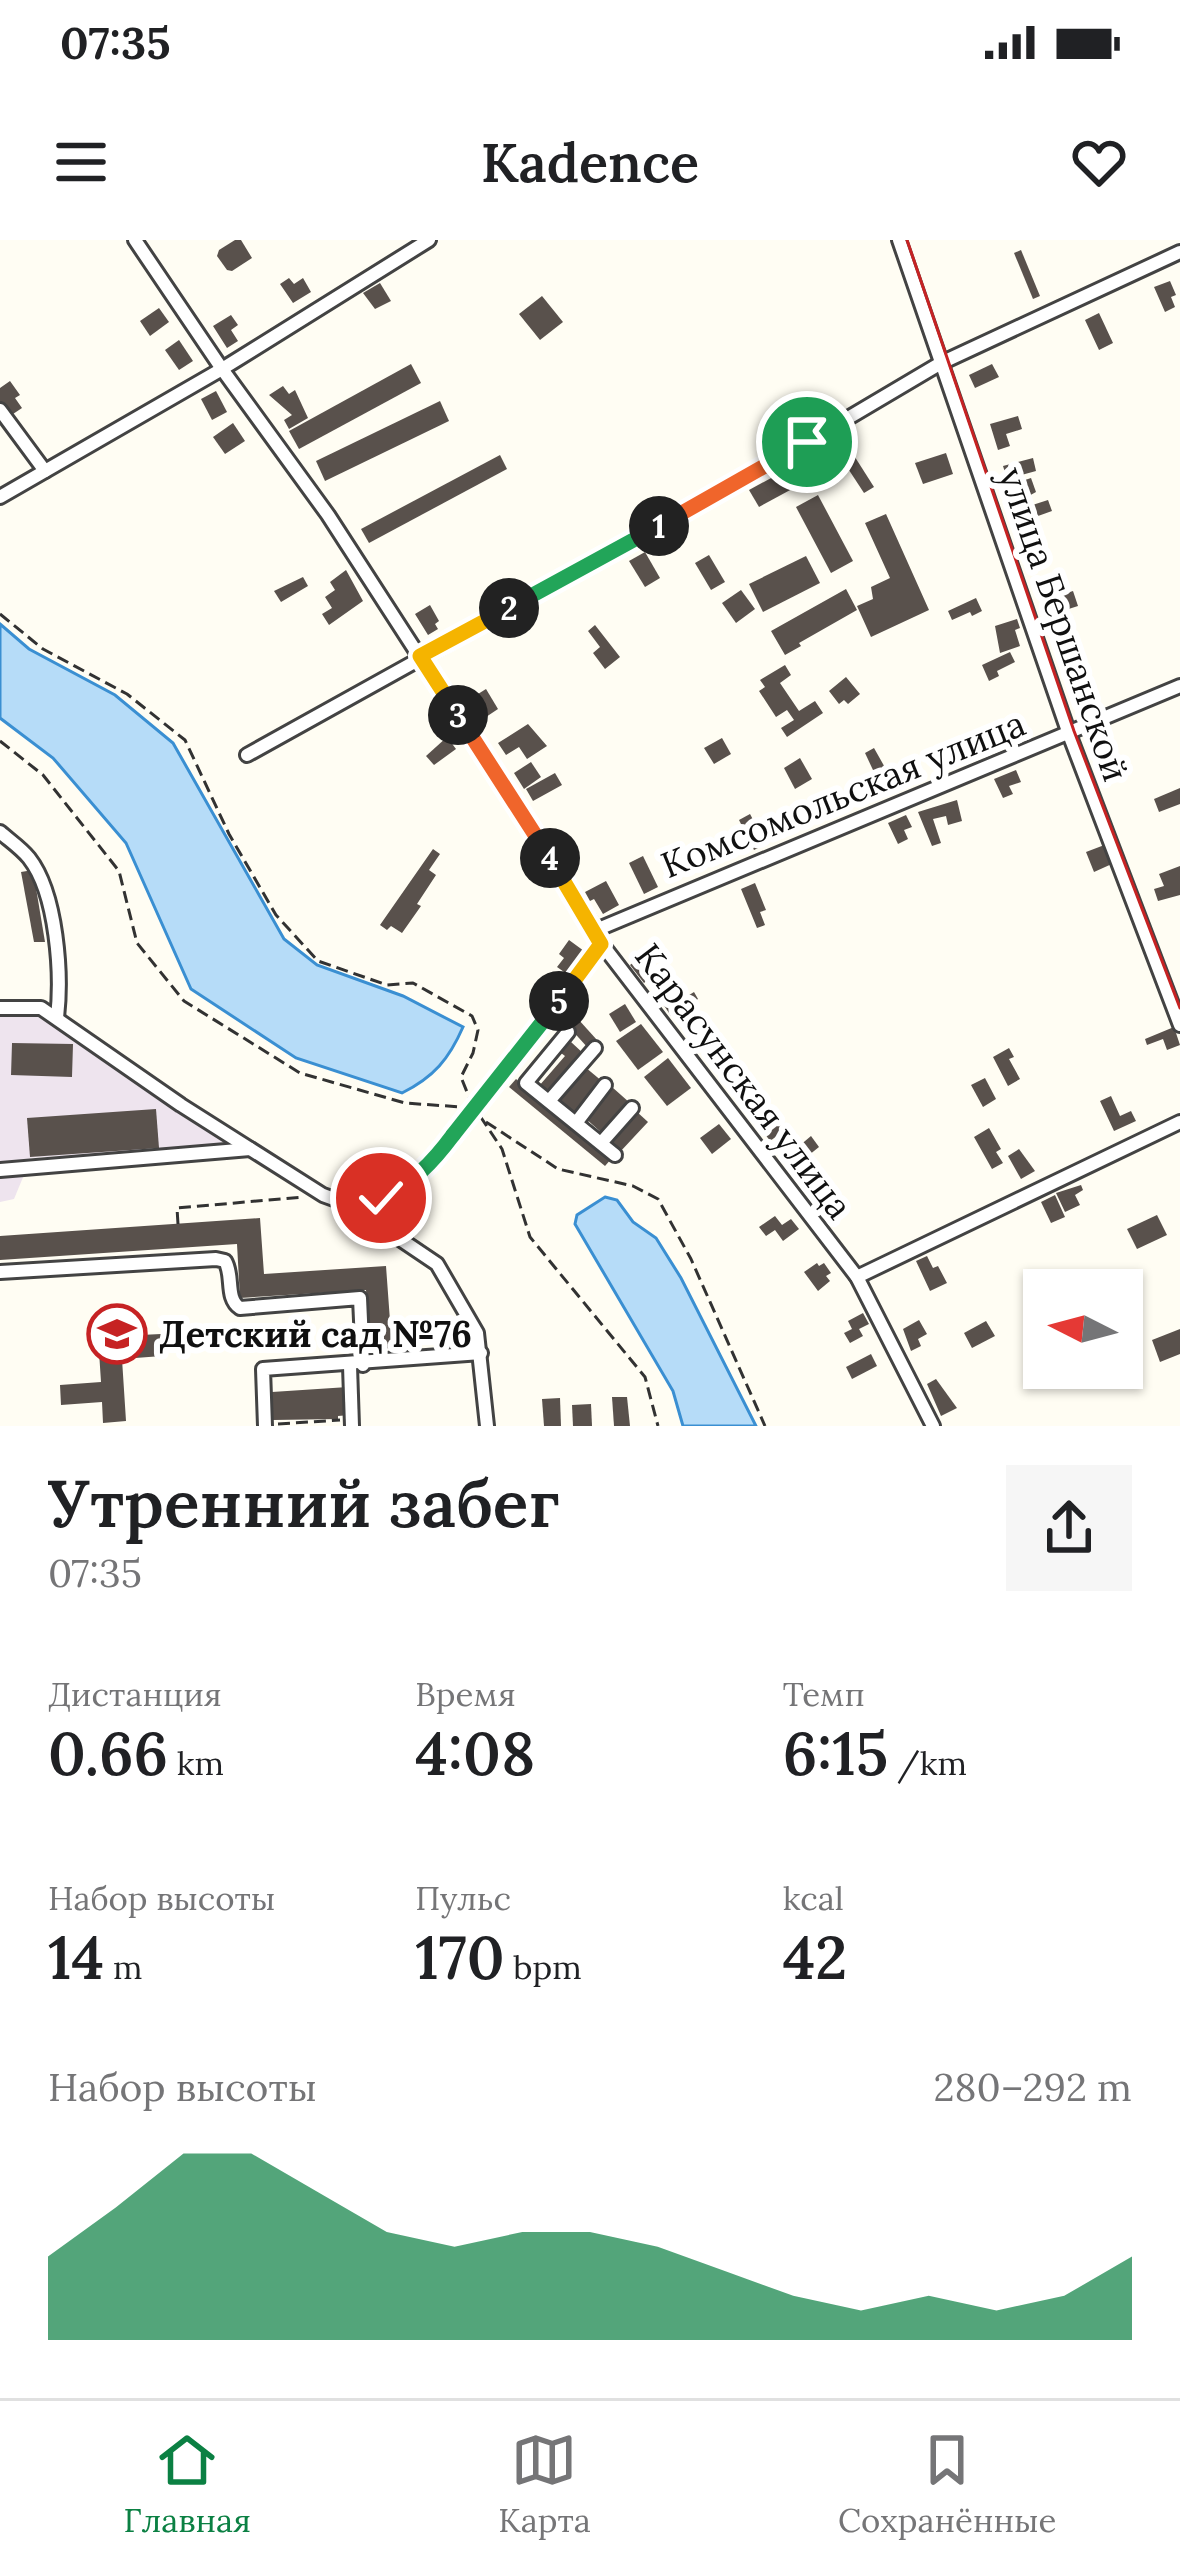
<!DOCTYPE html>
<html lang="ru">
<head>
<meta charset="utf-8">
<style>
  :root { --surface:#fff; --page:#f6f6f6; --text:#202124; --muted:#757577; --line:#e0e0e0; --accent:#0b8043 }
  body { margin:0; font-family:Lora,serif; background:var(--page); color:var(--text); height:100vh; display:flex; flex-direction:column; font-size:45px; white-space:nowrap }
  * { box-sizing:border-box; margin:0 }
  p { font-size:39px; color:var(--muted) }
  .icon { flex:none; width:66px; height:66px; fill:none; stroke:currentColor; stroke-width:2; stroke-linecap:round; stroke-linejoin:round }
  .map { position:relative; height:1186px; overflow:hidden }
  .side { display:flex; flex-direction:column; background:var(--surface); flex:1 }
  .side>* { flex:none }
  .needle { width:78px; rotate:276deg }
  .tools { position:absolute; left:1023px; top:1029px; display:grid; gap:24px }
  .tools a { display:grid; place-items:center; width:120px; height:120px; border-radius:0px; background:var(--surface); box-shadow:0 3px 9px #0004; font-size:60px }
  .pin { position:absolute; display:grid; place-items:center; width:102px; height:102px; color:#fff; margin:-51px; border:6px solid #fff; border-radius:50%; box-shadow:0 3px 12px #0007 }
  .km { position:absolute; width:60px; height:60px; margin:-30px; border-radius:50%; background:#222; color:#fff; font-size:33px; line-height:60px; text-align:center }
  .round { display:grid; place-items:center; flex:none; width:126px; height:126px; border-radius:0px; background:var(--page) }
  .headline { display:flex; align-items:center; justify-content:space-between; height:204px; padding:0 48px }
  h1 { font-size:66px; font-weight:600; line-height:90px }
  .metrics { display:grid; grid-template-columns:repeat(3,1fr); gap:18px; height:204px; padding:12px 48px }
  .metrics div { display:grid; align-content:center }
  .metrics b { font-size:60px; font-weight:600 }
  .metrics small { font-size:33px; font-weight:400 }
  .metrics p { font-size:33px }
  .chart { height:336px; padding:24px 48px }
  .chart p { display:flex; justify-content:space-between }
  .chart svg { width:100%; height:216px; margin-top:12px; fill:var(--accent); opacity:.7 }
  .status { display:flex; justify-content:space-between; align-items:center; height:84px; padding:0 60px; background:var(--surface); direction:ltr }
  .status svg { height:33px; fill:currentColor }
  header { display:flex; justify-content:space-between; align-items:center; height:156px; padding:0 48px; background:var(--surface); font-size:54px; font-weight:600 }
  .dock { display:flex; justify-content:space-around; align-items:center; height:168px; border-top:3px solid var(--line); background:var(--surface); font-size:33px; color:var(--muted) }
  .dock a { display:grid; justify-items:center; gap:6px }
  .dock .active { color:var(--accent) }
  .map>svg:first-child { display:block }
  .industrial { fill:#eee4ee }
  .water { fill:#b6dcf8; stroke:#3a8fd2; stroke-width:3 }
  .building { fill:#59514c }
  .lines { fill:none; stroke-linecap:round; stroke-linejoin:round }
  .minor-casing { stroke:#434343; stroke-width:18 }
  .path { stroke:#323232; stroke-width:3; stroke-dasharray:12 6; stroke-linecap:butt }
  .minor { stroke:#fff; stroke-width:12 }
  .tram { stroke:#c62223; stroke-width:3 }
  .split-1-casing { stroke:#fff; stroke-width:24 }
  .split-2-casing { stroke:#fff; stroke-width:24 }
  .split-3-casing { stroke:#fff; stroke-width:24 }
  .split-4-casing { stroke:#fff; stroke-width:24 }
  .split-5-casing { stroke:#fff; stroke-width:24 }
  .split-6-casing { stroke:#fff; stroke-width:24 }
  .split-7-casing { stroke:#fff; stroke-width:24 }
  .split-1 { stroke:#f0652b; stroke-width:15 }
  .split-2 { stroke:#22a559; stroke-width:15 }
  .split-3 { stroke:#f5b400; stroke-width:15 }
  .split-4 { stroke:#f0652b; stroke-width:15 }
  .split-5 { stroke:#f5b400; stroke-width:15 }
  .split-6 { stroke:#22a559; stroke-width:15 }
  .split-7 { stroke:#22a559; stroke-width:15 }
  .labels { text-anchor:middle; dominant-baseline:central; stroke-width:12; stroke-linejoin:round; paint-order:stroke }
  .street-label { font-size:36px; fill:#101010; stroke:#fff }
  .poi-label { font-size:36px; font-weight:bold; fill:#101010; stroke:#fff; text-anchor:start }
</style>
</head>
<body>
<div class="status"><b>07:35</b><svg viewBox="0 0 49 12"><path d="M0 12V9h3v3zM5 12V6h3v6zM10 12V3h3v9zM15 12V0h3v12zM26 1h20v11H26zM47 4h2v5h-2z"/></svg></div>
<header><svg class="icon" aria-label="menu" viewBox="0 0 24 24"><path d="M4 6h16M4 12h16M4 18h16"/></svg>Kadence<svg class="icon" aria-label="heart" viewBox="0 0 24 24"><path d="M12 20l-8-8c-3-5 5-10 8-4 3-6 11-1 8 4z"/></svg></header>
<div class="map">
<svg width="1180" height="1186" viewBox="0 0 1180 1186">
  <rect width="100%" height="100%" fill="#fffdf3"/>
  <polygon class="industrial" points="33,774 51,781 224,901 213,906 31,918 14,959 0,962 0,776"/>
  <g class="water">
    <path d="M0 384 29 409 115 455 173 503 284 699 317 725 403 756 463 787C449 819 434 837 402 853L296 818 191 749 126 603 53 518 0 478Z"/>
    <polygon points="605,957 617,960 633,982 656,998 681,1038 756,1186 683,1186 673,1151 575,984 577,975"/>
  </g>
  <g class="building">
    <polygon points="235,0 241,0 252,18 232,31 227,30 217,16 219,10"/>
    <polygon points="1021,10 1040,56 1033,59 1014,13"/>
    <polygon points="289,38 294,44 303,38 311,52 293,63 280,44"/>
    <polygon points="1170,41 1176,55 1171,57 1175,67 1165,72 1154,47"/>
    <polygon points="380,43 391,61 375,69 363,53"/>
    <polygon points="542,56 563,82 540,100 519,74"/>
    <polygon points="159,68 169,82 150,96 140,81"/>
    <polygon points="1099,73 1113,103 1099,110 1085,80"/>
    <polygon points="231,75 238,85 231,90 238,101 227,108 213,86"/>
    <polygon points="179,100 193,121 179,130 165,110"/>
    <polygon points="411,124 421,143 299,209 289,191"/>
    <polygon points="992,124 999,137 975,148 969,135"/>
    <polygon points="10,141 20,155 15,158 22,168 10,176 0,161 0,148"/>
    <polygon points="283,146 289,154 295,150 308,178 289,189 284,180 292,175 269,155"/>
    <polygon points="216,151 227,172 212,180 201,159"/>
    <polygon points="440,161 449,181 325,241 316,221"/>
    <polygon points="1018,176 1022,189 1006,194 1010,206 998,210 990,184"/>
    <polygon points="233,183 245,201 225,214 213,197"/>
    <polygon points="946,213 953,234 923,244 915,223"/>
    <polygon points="853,214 874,247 864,253 843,221"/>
    <polygon points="500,215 507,229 369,303 361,289"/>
    <polygon points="1033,218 1036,231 1007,239 1003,226"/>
    <polygon points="806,219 816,236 759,267 749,250"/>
    <polygon points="1031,238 1036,252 1016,263 1010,245"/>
    <polygon points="818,255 853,321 831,333 796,267"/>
    <polygon points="1048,260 1052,271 1024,281 1020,269"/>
    <polygon points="886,274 929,370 871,397 857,366 873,359 871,347 890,338 865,283"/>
    <polygon points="645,312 660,338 645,347 629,321"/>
    <polygon points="709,315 725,342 711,350 695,323"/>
    <polygon points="806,316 820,343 763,372 749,344"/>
    <polygon points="346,330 363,361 329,385 322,374 332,368 325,357 335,350 330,342"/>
    <polygon points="303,337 308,346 281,362 274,351"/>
    <polygon points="846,349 857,370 799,403 801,406 785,415 771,391"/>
    <polygon points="741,350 755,369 736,383 722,363"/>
    <polygon points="1073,351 1078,366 1053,374 1048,359"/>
    <polygon points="976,358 982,371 972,376 970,372 952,380 948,371"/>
    <polygon points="430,365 439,381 435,384 438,389 428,395 415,374"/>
    <polygon points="1017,379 1020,388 1015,390 1020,406 1000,413 995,386"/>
    <polygon points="595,385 620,417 605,429 593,413 600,407 588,391"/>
    <polygon points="1010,412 1015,422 997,431 999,436 989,441 982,425"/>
    <polygon points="785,425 791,435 780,443 799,471 815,461 823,473 787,497 781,488 794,480 787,470 776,477 759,451 765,447 760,440"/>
    <polygon points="846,437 860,454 848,464 844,460 839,464 829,451"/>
    <polygon points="486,449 498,469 483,479 470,459"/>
    <polygon points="528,484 547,506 527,519 519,507 506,515 498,503"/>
    <polygon points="447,497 456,509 434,525 426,516"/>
    <polygon points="722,498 731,514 714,524 704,508"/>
    <polygon points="874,508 892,540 881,547 865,513"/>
    <polygon points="800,518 812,539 795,549 784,528"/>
    <polygon points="531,522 541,537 524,549 514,533"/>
    <polygon points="1016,530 1021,542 1009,546 1013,554 1003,558 994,539"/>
    <polygon points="555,533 562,545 533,561 526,549"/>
    <polygon points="1180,548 1180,564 1159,572 1154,559"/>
    <polygon points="957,560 962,581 948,585 946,576 933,579 941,603 932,606 918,572"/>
    <polygon points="750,574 766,604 754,610 739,580"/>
    <polygon points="906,575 912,587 904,590 908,599 898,604 888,583"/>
    <polygon points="1107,604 1114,623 1094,632 1086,612"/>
    <polygon points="433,609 440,614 429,630 436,635 417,664 421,666 402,693 391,686 387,690 380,685"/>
    <polygon points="643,616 658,647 644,654 629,623"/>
    <polygon points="1180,626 1180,655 1158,661 1154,649 1164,646 1159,634"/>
    <polygon points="33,630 45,702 34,702 21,632"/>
    <polygon points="606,641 619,665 603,674 594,659 590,661 585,652"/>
    <polygon points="755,643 766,670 760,672 765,685 757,688 741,649"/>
    <polygon points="569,700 584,711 567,734 557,727 564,718 559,714"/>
    <polygon points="650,709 658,719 652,724 657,731 644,743 630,725"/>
    <polygon points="683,752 686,757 694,752 698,759 671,776 663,764"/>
    <polygon points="625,764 636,782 620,792 609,774"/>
    <polygon points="569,769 597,800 588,808 560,777"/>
    <polygon points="641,784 663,812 638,830 616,801"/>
    <polygon points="1174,787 1180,805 1167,810 1163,799 1147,805 1145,799"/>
    <polygon points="571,802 584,814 548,854 539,846 565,816 561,813"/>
    <polygon points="12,803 73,804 72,837 11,835"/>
    <polygon points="1009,808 1014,817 1009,819 1020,839 1008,846 993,817"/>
    <polygon points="668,818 691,848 667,866 644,837"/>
    <polygon points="585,827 603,842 574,876 556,861"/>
    <polygon points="985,838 996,859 983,867 971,845"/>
    <polygon points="516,839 612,918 605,926 509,847"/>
    <polygon points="612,847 630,863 603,894 585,878"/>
    <polygon points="1111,856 1120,876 1131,871 1136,881 1114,891 1100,861"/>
    <polygon points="156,869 159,908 30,917 27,878"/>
    <polygon points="636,871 648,882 619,913 607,902"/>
    <polygon points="773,874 785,890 770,901 758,884"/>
    <polygon points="719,884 731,899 712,914 700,898"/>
    <polygon points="989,888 1001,909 996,912 1003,923 992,929 974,897"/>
    <polygon points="811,896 819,907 794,927 786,917"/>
    <polygon points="1019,909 1035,931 1021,939 1008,916"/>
    <polygon points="1081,945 1083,950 1075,955 1080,965 1065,972 1056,953"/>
    <polygon points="1055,955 1065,977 1051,983 1041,962"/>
    <polygon points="1157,975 1167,995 1137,1009 1127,989"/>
    <polygon points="775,976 782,985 791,979 799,989 783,1001 775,990 766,996 759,987"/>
    <polygon points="260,978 264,1034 386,1026 392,1108 370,1110 366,1050 240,1058 237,1004 0,1020 0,996"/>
    <polygon points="927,1016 933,1028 938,1026 947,1043 930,1051 916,1021"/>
    <polygon points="817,1023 819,1026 824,1023 831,1033 826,1036 830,1041 818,1051 804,1032"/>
    <polygon points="863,1073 869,1084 859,1089 863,1096 850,1103 844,1093 852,1089 848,1081"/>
    <polygon points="119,1080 120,1096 161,1094 162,1116 122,1119 126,1181 103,1183 102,1162 61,1165 60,1145 101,1142 97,1081"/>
    <polygon points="919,1080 927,1094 918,1099 921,1106 911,1111 903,1089"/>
    <polygon points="986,1081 995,1096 972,1108 964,1093"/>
    <polygon points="1180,1089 1180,1114 1160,1122 1152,1100"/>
    <polygon points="871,1114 877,1126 852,1139 846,1127"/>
    <polygon points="936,1139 957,1168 941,1176 927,1144"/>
    <polygon points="348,1147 350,1175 338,1176 338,1179 273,1180 272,1152"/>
    <polygon points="612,1157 627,1157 630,1186 614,1186"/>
    <polygon points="560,1158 561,1186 544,1186 542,1159"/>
    <polygon points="591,1164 592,1186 573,1186 572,1165"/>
  </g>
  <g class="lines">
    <g class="minor-casing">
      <g id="minor">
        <polyline points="135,0 222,129 328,275 596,690 601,703 857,1037 933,1186"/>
        <polyline points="899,0 1069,494 1180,785"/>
        <polyline points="0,170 45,231"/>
        <polyline points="0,257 222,129 429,0"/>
        <polyline points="247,515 762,229 941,123 1180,12"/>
        <path d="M0 592C9 600 21 608 29 618 57 654 62 734 57 778"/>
        <polyline points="596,690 1180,446"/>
        <polyline points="0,768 41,768 181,865 323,955 348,964 437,1024 477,1093 487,1186"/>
        <polyline points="568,792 526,843 615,915"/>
        <polyline points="549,861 595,808"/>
        <polyline points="576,883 605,845"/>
        <polyline points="601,903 632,868"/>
        <polyline points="0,930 250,909"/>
        <path d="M350 964C385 964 408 943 433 921L601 703"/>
        <path d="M0 1032 216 1019 225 1021C234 1036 225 1058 240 1068L360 1058 363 1125"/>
        <polyline points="857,1037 1180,882"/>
        <polyline points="350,1126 352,1186"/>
        <polyline points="265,1186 263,1129 481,1113"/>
      </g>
    </g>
    <g class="path">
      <polyline points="0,374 43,409 127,454 185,500 229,594 276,675 318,721 387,745 413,743 472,776 478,790 473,813 461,837 469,857"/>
      <polyline points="0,501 43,535 119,631 137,703 184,761 300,833 405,863 461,867"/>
      <polyline points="480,876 502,909 530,997 645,1137 658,1186"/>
      <polyline points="486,882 558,929 633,946 658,959 691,1019 765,1186"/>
      <polyline points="178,984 177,968 303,957"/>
      <polyline points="278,1184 340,1180"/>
    </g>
    <use href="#minor" class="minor"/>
    <polyline class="tram" points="907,0 1074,491 1180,768"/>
  </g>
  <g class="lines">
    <g class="split-1-casing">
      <polyline id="split-1" points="659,286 807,202"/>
    </g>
    <g class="split-2-casing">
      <polyline id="split-2" points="509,368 659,286"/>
    </g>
    <g class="split-3-casing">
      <polyline id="split-3" points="458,475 420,416 509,368"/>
    </g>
    <g class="split-4-casing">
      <polyline id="split-4" points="458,475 550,618"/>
    </g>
    <g class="split-5-casing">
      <polyline id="split-5" points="550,618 601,704 559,761"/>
    </g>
    <g class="split-6-casing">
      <polyline id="split-6" points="453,895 559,761"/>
    </g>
    <g class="split-7-casing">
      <path id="split-7" d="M381 958C412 944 433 922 453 895"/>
    </g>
    <use href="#split-1" class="split-1"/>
    <use href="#split-2" class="split-2"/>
    <use href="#split-3" class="split-3"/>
    <use href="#split-4" class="split-4"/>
    <use href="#split-5" class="split-5"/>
    <use href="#split-6" class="split-6"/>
    <use href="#split-7" class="split-7"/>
  </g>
  <defs>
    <g id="school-ring" transform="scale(3)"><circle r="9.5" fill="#fff" stroke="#c62223" stroke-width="1.5"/><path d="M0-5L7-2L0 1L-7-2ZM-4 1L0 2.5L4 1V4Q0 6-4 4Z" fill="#c62223"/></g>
  </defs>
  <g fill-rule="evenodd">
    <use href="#school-ring" x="117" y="1094"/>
  </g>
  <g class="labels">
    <g class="street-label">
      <text transform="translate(1064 384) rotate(71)">улица Бершанской</text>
      <text transform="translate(843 554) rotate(-22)">Комсомольская улица</text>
      <text transform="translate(744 841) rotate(53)">Карасунская улица</text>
    </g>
    <g class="poi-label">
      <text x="159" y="1094">Детский сад №76</text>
    </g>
  </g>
</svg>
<div class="tools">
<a><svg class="needle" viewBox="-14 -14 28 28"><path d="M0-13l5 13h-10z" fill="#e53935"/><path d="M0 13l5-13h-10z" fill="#757577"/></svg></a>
</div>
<div class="pin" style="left:807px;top:202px;background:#1e9e55"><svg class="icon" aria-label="arrive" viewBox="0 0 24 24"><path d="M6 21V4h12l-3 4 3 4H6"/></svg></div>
<div class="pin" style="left:381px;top:958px;background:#d93025"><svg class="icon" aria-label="check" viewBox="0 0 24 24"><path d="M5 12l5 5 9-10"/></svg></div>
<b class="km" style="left:659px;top:286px">1</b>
<b class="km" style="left:509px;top:368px">2</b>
<b class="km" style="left:458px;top:475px">3</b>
<b class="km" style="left:550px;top:618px">4</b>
<b class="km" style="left:559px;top:761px">5</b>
</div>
<section class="side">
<div class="headline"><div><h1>Утренний забег</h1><p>07:35</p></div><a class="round"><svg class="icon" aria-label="share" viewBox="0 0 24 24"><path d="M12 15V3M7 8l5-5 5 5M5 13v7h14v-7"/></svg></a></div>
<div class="metrics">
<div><p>Дистанция</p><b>0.66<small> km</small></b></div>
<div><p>Время</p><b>4:08</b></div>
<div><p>Темп</p><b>6:15<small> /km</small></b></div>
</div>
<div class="metrics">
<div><p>Набор высоты</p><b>14<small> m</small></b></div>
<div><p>Пульс</p><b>170<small> bpm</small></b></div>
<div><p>kcal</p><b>42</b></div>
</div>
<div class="chart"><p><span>Набор высоты</span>280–292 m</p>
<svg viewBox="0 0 160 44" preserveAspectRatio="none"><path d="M0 44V27L10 17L20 6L30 6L40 14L50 22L60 25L70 22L80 22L90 25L100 30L110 35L120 38L130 35L140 38L150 35L160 27V44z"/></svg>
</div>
</section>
<nav class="dock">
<a class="active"><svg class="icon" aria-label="home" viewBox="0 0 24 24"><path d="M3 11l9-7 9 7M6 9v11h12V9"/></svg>Главная</a>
<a><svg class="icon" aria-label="map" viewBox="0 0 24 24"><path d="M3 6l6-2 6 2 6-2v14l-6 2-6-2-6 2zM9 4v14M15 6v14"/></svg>Карта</a>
<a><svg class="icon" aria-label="saved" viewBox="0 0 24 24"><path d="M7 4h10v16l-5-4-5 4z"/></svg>Сохранённые</a>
</nav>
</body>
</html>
